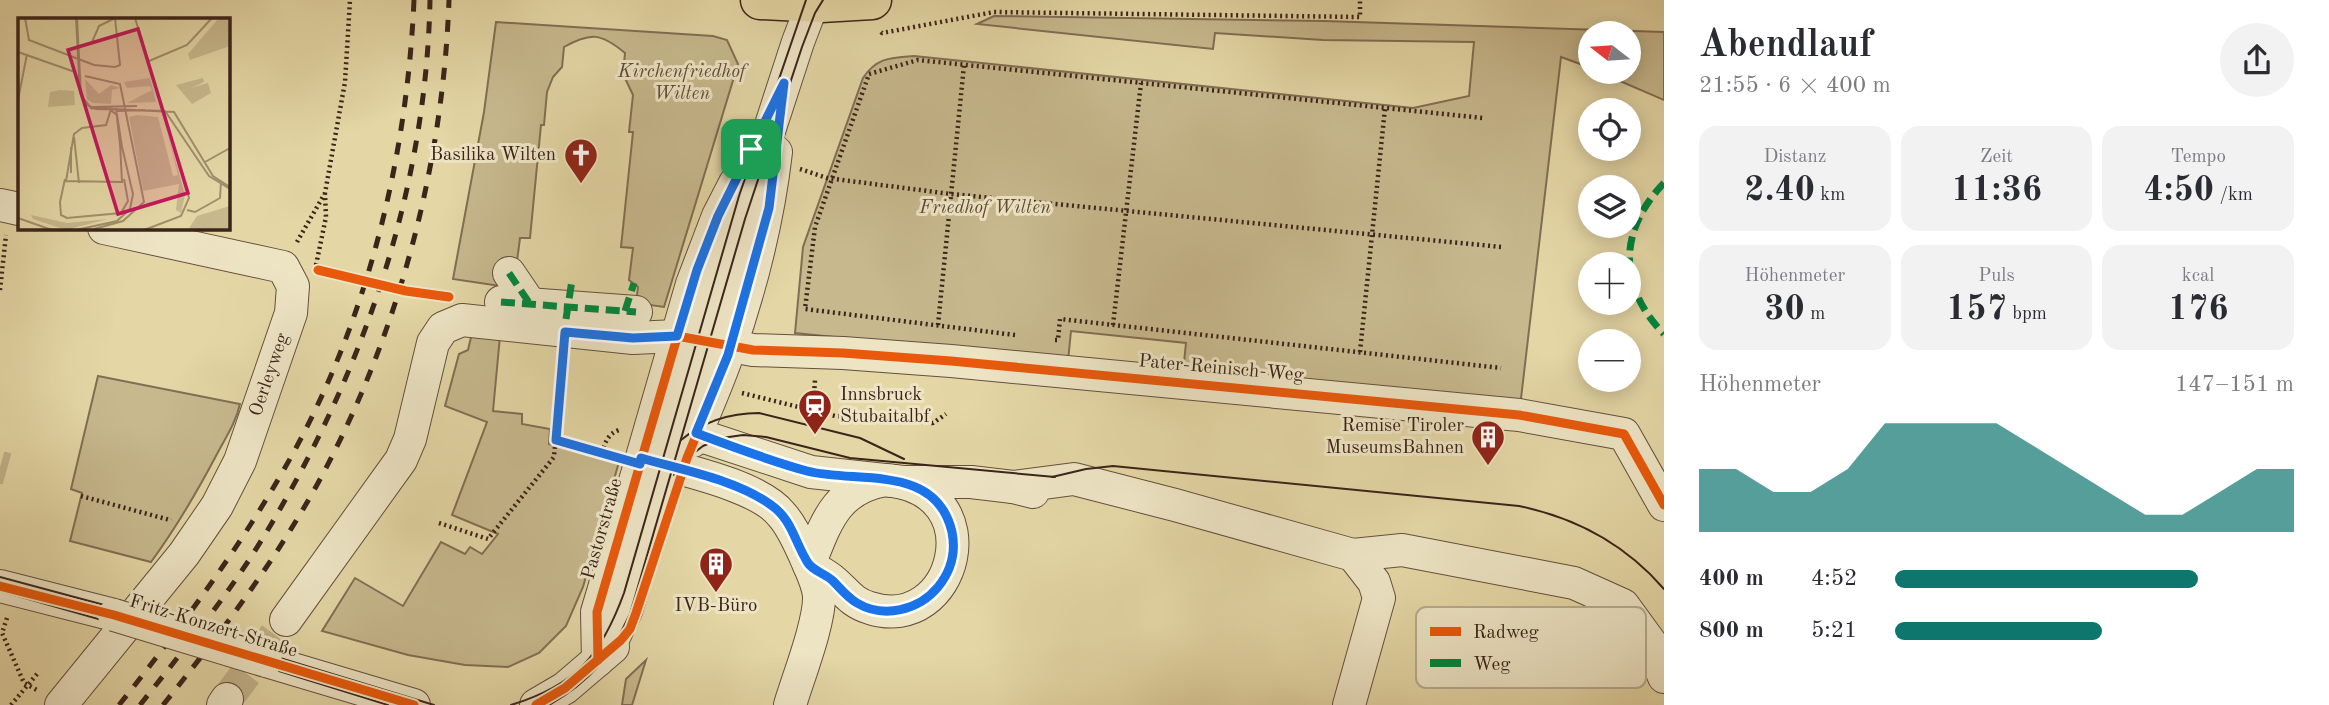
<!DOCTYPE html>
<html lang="de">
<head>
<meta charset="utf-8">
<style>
  :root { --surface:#fff; --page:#f2f2f3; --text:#2b2b33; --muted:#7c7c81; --accent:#0f766e }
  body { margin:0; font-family:"Old Standard TT",serif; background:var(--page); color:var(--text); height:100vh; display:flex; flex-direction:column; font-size:26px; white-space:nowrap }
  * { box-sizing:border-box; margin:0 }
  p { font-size:23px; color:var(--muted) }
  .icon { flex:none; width:38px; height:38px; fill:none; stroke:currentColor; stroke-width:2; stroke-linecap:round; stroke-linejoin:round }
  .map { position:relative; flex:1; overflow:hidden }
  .sheet { display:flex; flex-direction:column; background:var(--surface); width:665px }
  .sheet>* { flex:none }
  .needle { width:46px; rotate:287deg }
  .fabs { position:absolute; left:1578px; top:21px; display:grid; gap:14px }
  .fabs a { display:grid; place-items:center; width:63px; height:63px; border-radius:50%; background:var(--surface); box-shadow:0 4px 18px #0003; font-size:35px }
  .pin { position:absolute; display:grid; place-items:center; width:60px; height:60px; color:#fff; margin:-30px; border-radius:14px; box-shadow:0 4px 10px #0006 }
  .round { display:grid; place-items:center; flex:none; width:74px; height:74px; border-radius:37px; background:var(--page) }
  .head { display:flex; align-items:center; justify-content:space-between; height:119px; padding:0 35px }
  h1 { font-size:38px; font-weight:600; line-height:52px }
  .metrics { display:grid; grid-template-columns:repeat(3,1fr); gap:10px; height:119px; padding:7px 35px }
  .metrics div { display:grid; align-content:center; border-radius:18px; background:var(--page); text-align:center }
  .metrics b { font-size:35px; font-weight:600 }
  .metrics small { font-size:19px; font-weight:400 }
  .metrics p { font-size:19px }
  .chart { height:196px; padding:14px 35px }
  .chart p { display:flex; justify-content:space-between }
  .chart svg { width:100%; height:126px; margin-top:7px; fill:var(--accent); opacity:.7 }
  ul { padding:0 35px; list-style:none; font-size:23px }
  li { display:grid; grid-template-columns:112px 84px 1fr; align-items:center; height:52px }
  li i { height:18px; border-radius:9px; background:var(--accent) }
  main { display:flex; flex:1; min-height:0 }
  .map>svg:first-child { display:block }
  .green { fill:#c7b88d; stroke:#816e54; stroke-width:2 }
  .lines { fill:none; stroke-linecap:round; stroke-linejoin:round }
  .minor-tunnel { stroke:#c2b289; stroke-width:32; stroke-dasharray:32 16; stroke-linecap:butt }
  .minor-casing { stroke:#65503d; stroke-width:34 }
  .major-casing { stroke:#3b241a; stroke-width:41 }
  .path { stroke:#3b241a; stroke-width:4.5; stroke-dasharray:2 3.5; stroke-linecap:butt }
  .minor { stroke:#ede4c4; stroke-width:32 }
  .major { stroke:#e4d6a5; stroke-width:38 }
  .tram { stroke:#3b241a; stroke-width:2 }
  .rail { stroke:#3b241a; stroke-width:5; stroke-dasharray:12 12; stroke-linecap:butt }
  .minor-bridge-casing { stroke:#65503d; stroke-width:34; stroke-linecap:butt }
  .path-bridge { stroke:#3b241a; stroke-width:4.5; stroke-dasharray:2 3.5; stroke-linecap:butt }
  .minor-bridge { stroke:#ede4c4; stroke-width:32 }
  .quiet { stroke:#00873e; stroke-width:7; stroke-dasharray:14 7; stroke-linecap:butt }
  .cycleway-casing { stroke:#ede4c4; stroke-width:13 }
  .cycleway { stroke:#e8590c; stroke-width:9 }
  .route-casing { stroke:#fff; stroke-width:14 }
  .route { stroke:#1a73e8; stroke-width:9 }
  .labels { text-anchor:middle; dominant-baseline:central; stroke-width:6; stroke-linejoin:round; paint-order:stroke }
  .park-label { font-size:19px; font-style:italic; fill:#5e4937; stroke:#ede4c4 }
  .poi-label { font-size:19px; fill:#3b241a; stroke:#ede4c4; text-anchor:end }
  .street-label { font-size:19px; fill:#3b241a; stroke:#ede4c4 }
  .inset-road { fill:none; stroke:#a08f6d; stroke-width:2 }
  .view { fill:#c2185b; fill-opacity:0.15; stroke:#c2185b; stroke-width:3.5 }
  .inset-edge { fill:none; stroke:#3b241a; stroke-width:3.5 }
  .key { fill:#ede4c4; stroke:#b8aa91; stroke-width:2 }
  .key-label { font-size:19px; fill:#3b241a }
</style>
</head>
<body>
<main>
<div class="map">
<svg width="1664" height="705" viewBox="0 0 1664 705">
  <rect width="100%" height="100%" fill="#e4d6a5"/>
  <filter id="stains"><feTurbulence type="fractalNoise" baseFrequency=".00286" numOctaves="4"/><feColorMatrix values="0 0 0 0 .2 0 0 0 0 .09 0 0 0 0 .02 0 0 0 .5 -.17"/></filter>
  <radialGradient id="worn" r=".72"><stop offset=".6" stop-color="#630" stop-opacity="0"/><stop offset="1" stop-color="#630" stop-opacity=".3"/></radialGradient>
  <g class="green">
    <path d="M994 16 1324 21 1664 32V100L1599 72H1629V33H1591V68L1561 57 1520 407 1183 372 1186 343 1071 331 1068 361 795 333 803 247 863 78C877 57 891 58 914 56L1413 108 1469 96 1474 42 1323 40 1215 33 1213 49 977 24Z"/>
    <path d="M496 22 713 36 727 40 738 64 664 307 636 303 638 287 629 280 633 248 621 247 633 132H629L633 95 623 74 625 53C601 33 591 32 564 47L562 67 553 77 547 92 544 125H541L530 238H520L516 269 500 286 453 279 484 112Z"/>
    <polygon points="473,329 500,336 493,411 522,414 522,424 550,429 549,444 619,462 583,587 566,626 539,653 508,667 465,665 408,655 322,631 355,578 403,606 441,542 465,554 470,547 482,554 498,534 452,515 487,422 445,406 459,354 468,350"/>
    <path d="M98 376 240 404C236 422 226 437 217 454 197 492 176 528 151 562L70 541 82 493 71 489Z"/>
    <polygon points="646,660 632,705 622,705 626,679"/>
  </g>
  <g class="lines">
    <g class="minor-tunnel">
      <polyline points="0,467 7,469"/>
      <polyline points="227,699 286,620"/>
    </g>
    <g class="minor-casing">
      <g id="minor">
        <polyline points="0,205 19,209"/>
        <polyline points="509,273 530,304"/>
        <polyline points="501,302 636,312"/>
        <polyline points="677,428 811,472 903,482 971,482 1013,487 1033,492"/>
        <path d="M693 441C704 413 717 385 727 356 750 291 768 222 776 152"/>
        <path d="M648 460C683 470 759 486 781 514 792 526 798 541 805 556 810 568 818 583 819 596 820 622 798 678 790 705"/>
        <path d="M885 480C996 489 955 636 870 608 850 602 846 591 832 580 825 574 816 570 809 565 826 523 835 489 885 480Z"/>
        <polyline points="1013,487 1074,479 1175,505 1353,555 1374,582 1379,598 1349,705"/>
        <polyline points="1353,555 1402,550 1574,583 1623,605 1650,642 1664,677"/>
        <polyline points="0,586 114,615"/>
        <polyline points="286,620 401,460 410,439 433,343 443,328 462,320 633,338 677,336 753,350 843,353 951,361 1519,415 1624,434 1664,505"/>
        <polyline points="598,660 614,637 626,611 738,226 798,42 814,0"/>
        <polyline points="598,660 597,612 603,592 692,284 718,216 735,183"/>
        <polyline points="266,661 414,705"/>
        <polyline points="61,705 184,554 217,506 240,461 291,313 293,286 283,267 104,228"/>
        <polyline points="223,705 227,699"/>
        <polyline points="536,705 565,688 613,647"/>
      </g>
    </g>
    <g class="major-casing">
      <polyline id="major" points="760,0 821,3 872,0"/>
    </g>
    <g class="path">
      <polyline points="881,32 882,33 994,12 1360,17 1360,0"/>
      <polyline points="800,169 827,178 951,194 1502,247"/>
      <polyline points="297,242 325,193 345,82 350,0"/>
      <polyline points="316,265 326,217 325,194"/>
      <polyline points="0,290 6,235"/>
      <polyline points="938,325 964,65"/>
      <polyline points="1113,325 1141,83"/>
      <polyline points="1015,335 805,309 815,227 869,74 918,60 1483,118"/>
      <polyline points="1055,340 1058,340 1060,319 1501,368"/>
      <polyline points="1360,352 1385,108"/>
      <polyline points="742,393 835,416 933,423 946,414"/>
      <polyline points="813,410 815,380"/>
      <polyline points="556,440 612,456"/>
      <path d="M602 453C605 442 608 434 619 430"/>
      <polyline points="81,496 170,520 171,519"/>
      <polyline points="439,523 488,539 554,457 563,359"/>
      <polyline points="7,618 2,633 24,683 37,690"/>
      <polyline points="11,705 37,674"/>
    </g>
    <use href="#minor" class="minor"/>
    <use href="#major" class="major"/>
    <g class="tram">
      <path d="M681 440C703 422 731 413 759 413L860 438 904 459"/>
      <polyline points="674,475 686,459 703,446 722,438 743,435 766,437 850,458 1055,477"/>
      <path d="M1052 477 1086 469 1113 466 1519 506C1577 518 1625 544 1664 589"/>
      <polyline points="0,577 119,609 434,705"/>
      <polyline points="0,591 263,666 388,705"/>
      <path d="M511 705C576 685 601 656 624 593L739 196 806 0"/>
      <path d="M549 705C591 681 610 657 630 614L745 219 802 47 815 13 823 0"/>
    </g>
    <g class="rail">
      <path d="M119 705C182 626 242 545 291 457 368 318 407 158 414 0"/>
      <path d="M140 705C178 657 217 609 251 557 357 390 426 199 430 0"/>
      <path d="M163 705C220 634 274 563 318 483 398 336 443 167 449 0"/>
    </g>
    <g class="minor-bridge-casing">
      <polyline id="minor-bridge" points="114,615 266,661"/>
    </g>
    <polyline class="path-bridge" points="318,270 406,291 449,297"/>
    <use href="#minor-bridge" class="minor-bridge"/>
    <g class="quiet">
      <path d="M1664 183C1618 231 1618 287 1664 334"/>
      <polyline points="509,273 530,304"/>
      <polyline points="501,302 636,312"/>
      <polyline points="625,311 634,283"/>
      <polyline points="566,319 572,280"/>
    </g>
    <g class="cycleway-casing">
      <g id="cycleway">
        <polyline points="318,270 406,291 449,297"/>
        <polyline points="677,336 753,350 843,353 951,361 1519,415 1624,434 1664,505"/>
        <polyline points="0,586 114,615 414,705"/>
        <polyline points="598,660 597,612 697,269 718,216 777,97"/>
        <polyline points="536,705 565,688 621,640 630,629 636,613 687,458 720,377 739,321 769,208 784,83"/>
      </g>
    </g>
    <use href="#cycleway" class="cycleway"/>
  </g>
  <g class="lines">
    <g class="route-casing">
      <path id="route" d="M784 83 769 208 728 355 696 433C733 447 770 461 807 471 858 484 936 463 952 532 956 552 951 571 938 587 919 610 884 619 857 603 847 597 841 589 833 581 826 574 813 571 808 563 795 543 792 519 771 505 737 480 682 470 641 458L640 464 556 440 565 332 633 338 677 336 697 270 718 216Z"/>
    </g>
    <use href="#route" class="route"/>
  </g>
  <defs>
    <g id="church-pin" transform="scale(1.75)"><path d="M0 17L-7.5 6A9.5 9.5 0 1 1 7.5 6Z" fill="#8f2418" stroke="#ede4c4"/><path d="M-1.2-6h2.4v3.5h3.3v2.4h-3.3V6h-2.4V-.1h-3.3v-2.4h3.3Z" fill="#fff"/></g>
    <g id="station-pin" transform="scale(1.75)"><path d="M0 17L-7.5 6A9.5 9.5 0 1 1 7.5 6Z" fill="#8f2418" stroke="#ede4c4"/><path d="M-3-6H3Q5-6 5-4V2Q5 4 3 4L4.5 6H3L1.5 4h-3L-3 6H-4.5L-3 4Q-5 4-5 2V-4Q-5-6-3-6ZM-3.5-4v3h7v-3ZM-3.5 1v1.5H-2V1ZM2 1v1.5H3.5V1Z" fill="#fff"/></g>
    <g id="building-pin" transform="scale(1.75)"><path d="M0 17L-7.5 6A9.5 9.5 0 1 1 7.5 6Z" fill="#8f2418" stroke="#ede4c4"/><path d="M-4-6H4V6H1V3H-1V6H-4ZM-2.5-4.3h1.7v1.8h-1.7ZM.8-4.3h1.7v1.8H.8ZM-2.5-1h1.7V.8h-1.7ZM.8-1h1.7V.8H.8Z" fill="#fff"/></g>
  </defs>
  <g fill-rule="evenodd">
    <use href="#church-pin" x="581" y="155"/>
    <use href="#station-pin" x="815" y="406"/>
    <use href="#building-pin" x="1488" y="437"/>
    <use href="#building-pin" x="716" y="564"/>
  </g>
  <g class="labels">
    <g class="park-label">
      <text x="682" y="72">Kirchenfriedhof<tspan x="682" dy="22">Wilten</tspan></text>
      <text x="985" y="208">Friedhof Wilten</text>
    </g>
    <g class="poi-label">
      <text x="556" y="155">Basilika Wilten</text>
      <text x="840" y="395" text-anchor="start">Innsbruck<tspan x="840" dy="22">Stubaitalbf</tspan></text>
      <text x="1464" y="426">Remise Tiroler<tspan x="1464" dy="22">MuseumsBahnen</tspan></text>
      <text x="716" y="606" text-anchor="middle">IVB-Büro</text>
    </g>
    <g class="street-label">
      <text transform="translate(1221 369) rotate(5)">Pater-Reinisch-Weg</text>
      <text transform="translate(270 375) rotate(-71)">Oerleyweg</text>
      <text transform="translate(603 529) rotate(-74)">Pastorstraße</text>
      <text transform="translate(213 627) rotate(17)">Fritz-Konzert-Straße</text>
    </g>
  </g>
  <g transform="translate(18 18)">
    <rect width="212" height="212" fill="#e4d6a5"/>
    <path d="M201 0H212V28L172 42 170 36ZM132 60 138 84 109 85 134 72 132 68 109 70 106 64ZM185 60 186 64 173 70 190 65 193 75 174 86 158 67ZM67 61 81 76 93 67 102 70 94 72 93 86 75 85 69 81ZM42 72 56 73 57 87 30 89 32 74ZM119 97 140 99 155 158 160 157 148 109 167 177 163 195 158 192 161 166 125 173 111 99ZM212 188V210L170 212 179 198ZM13 197 49 205 90 201 48 212 15 201Z" fill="#c7b88d"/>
    <path class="inset-road" d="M7 0 11 22 76 47 97 49 102 47 97 0M58 0 62 75 67 86 78 91 147 93 191 158 212 171M59 0 63 78 74 91M117 0 171 180 163 198 126 212M74 24 81 8 97 0M0 34 57 54M131 43 169 27 194 0M67 58 102 66 126 184 105 203 76 211M0 82 9 36M94 88 88 107 64 110 56 116 48 163 104 164 102 125M75 89 119 88M73 90 156 94 195 158 212 169M98 90 102 127M91 91 99 97 104 129M99 93 127 92M56 119 61 165M53 129V155M187 144 212 130M47 161 42 184 43 197 49 200 103 195 110 183 106 161M169 192 177 194 202 180 203 164M0 200 34 212M58 212 99 203 112 191 115 176 104 129"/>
    <path class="view" d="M120 11 170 175 100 196 50 32Z"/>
    <rect width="212" height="212" class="inset-edge"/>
  </g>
  <rect x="1416" y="607" width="230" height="81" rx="10" class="key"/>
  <rect x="1430" y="627" width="31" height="9" fill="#e8590c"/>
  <rect x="1430" y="659" width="31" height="8" fill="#00873e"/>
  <g class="key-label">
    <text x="1473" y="638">Radweg</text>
    <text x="1473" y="670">Weg</text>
  </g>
  <rect width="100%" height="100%" filter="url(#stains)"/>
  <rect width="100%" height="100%" fill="url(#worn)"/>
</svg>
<div class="fabs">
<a><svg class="needle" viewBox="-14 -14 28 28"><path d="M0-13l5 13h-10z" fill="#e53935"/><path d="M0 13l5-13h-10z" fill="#7c7c81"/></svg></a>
<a><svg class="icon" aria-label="locate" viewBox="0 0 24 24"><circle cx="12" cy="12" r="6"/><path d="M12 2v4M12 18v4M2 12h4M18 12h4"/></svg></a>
<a><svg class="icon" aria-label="layers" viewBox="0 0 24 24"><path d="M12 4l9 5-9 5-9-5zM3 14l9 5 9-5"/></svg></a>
<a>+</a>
<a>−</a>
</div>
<div class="pin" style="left:751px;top:149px;background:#1e9e55"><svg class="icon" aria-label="arrive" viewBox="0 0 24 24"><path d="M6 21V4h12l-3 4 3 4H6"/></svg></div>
</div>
<section class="sheet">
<div class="head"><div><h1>Abendlauf</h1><p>21:55 · 6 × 400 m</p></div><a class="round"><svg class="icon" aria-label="share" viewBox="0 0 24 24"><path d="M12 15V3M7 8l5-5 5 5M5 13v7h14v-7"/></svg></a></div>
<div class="metrics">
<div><p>Distanz</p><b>2.40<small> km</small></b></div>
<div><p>Zeit</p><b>11:36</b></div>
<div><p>Tempo</p><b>4:50<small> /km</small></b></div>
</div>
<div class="metrics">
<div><p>Höhenmeter</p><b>30<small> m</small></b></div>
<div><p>Puls</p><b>157<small> bpm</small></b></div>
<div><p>kcal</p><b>176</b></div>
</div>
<div class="chart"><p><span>Höhenmeter</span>147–151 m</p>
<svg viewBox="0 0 160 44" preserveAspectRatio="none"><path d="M0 44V22L10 22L20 30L30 30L40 22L50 6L60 6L70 6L80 6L90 14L100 22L110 30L120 38L130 38L140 30L150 22L160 22V44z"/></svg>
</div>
<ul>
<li><b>400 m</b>4:52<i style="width:76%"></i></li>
<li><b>800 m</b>5:21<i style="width:52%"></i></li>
</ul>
</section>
</main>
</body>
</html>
